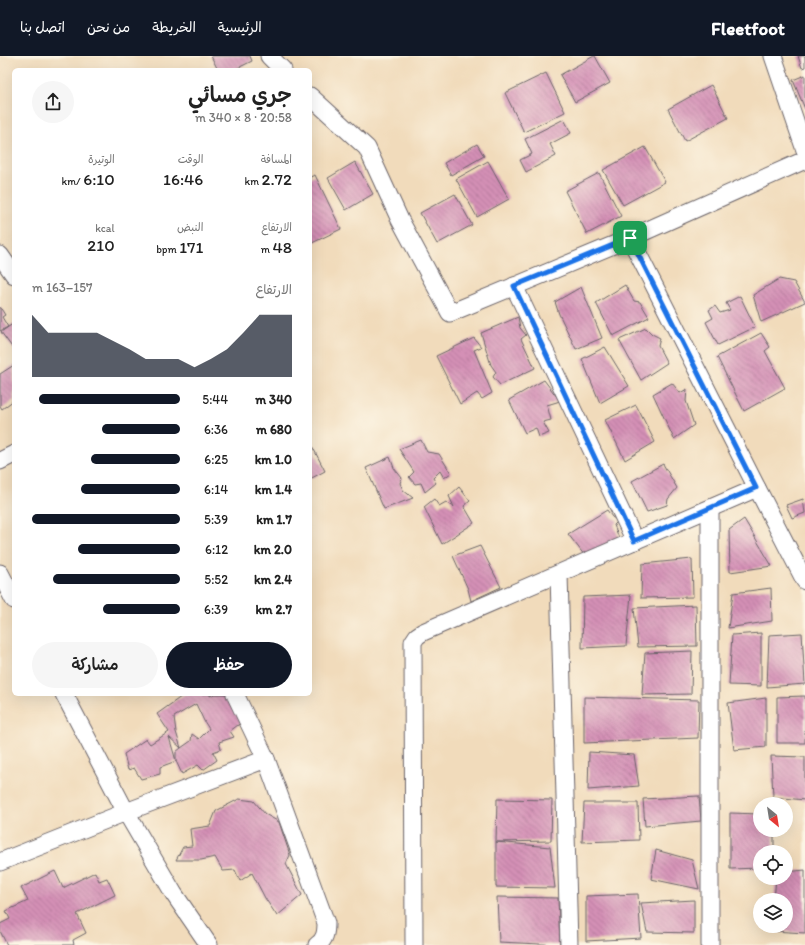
<!DOCTYPE html>
<html lang="ar">
<head>
<meta charset="utf-8">
<style>
  :root { --surface:#fff; --page:#f6f6f6; --text:#222; --muted:#767676; --accent:#111827 }
  body { margin:0; font-family:Itim,"Playpen Sans Arabic",sans-serif; background:var(--page); color:var(--text); direction:rtl; height:100vh; display:flex; flex-direction:column; font-size:15px; white-space:nowrap }
  * { box-sizing:border-box; margin:0 }
  p { font-size:13px; color:var(--muted) }
  .icon { flex:none; width:22px; height:22px; fill:none; stroke:currentColor; stroke-width:2; stroke-linecap:round; stroke-linejoin:round }
  .map { position:relative; flex:1; overflow:hidden; direction:ltr }
  .drawer { position:absolute; left:12px; top:12px; width:300px; height:628px; display:flex; flex-direction:column; background:var(--surface); border-radius:6px; box-shadow:0 4px 16px #0002; direction:rtl }
  .drawer>* { flex:none }
  .needle { width:26px; rotate:150deg }
  .buttons { position:absolute; left:753px; top:741px; display:grid; gap:8px }
  .buttons a { display:grid; place-items:center; width:40px; height:40px; border-radius:50%; background:var(--surface); box-shadow:0 4px 16px #0002; font-size:20px }
  .pin { position:absolute; display:grid; place-items:center; width:34px; height:34px; color:#fff; margin:-17px; border-radius:8px; box-shadow:0 2px 6px #0006 }
  .round { display:grid; place-items:center; flex:none; width:42px; height:42px; border-radius:21px; background:var(--page) }
  .summary { display:flex; align-items:center; justify-content:space-between; height:68px; padding:0 20px }
  h1 { font-size:22px; font-weight:600; line-height:30px }
  .figures { display:grid; grid-template-columns:repeat(3,1fr); gap:6px; height:68px; padding:4px 20px }
  .figures div { display:grid; align-content:center }
  .figures b { font-size:17px; font-weight:600 }
  .figures small { font-size:11px; font-weight:400 }
  .figures p { font-size:11px }
  .chart { height:112px; padding:8px 20px }
  .chart p { display:flex; justify-content:space-between }
  .chart svg { width:100%; height:72px; margin-top:4px; fill:var(--accent); opacity:.7 }
  .action { display:flex; gap:8px; margin-top:auto; padding:8px 20px }
  .action a { flex:1; height:46px; border-radius:24px; background:var(--accent); color:#fff; font-size:16px; font-weight:600; line-height:46px; text-align:center }
  .action a+a { background:var(--page); color:var(--text) }
  ul { padding:0 20px; list-style:none; font-size:13px }
  li { display:grid; grid-template-columns:64px 48px 1fr; align-items:center; height:30px }
  li i { height:10px; border-radius:5px; background:var(--accent) }
  header { display:flex; align-items:center; gap:24px; box-sizing:border-box; height:56px; padding:0 20px; background:var(--accent); color:#fff }
  header strong { font-size:19px }
  nav { display:flex; gap:22px; margin-inline-start:auto; font-size:14px }
  .map>svg:first-child { display:block }
  .building { fill:url(#building-back-hatch); fill-rule:evenodd }
  .lines { fill:none; stroke-linecap:round; stroke-linejoin:round }
  .minor-casing { stroke:#6a6368; stroke-width:19 }
  .minor { stroke:#fff; stroke-width:17 }
  .route-casing { stroke:#fff; stroke-width:8 }
  .route { stroke:#1a73e8; stroke-width:5 }
</style>
</head>
<body>
<header>
<strong>Fleetfoot</strong>
<nav><a>الرئيسية</a><a>الخريطة</a><a>من نحن</a><a>اتصل بنا</a></nav>
</header>
<div class="map">
<svg width="805" height="889" viewBox="0 0 805 889">
  <defs>
    <pattern id="building-back-hatch" width="6" height="6" patternUnits="userSpaceOnUse"><rect width="6" height="6" fill="#d490b6"/><path d="M-1 5l2 2M0 0l6 6M5-1l2 2" fill="none" stroke="#ac7595"/></pattern>
  </defs>
  <rect width="100%" height="100%" fill="#fcf5e5"/>
  <filter id="ink" filterUnits="userSpaceOnUse"><feTurbulence type="fractalNoise" baseFrequency=".025" numOctaves="2"/><feDisplacementMap in="SourceGraphic" scale="8" xChannelSelector="R" yChannelSelector="G"/><feConvolveMatrix kernelMatrix="1 2 1 2 8 2 1 2 1" color-interpolation-filters="sRGB"/></filter>
  <filter id="wash" filterUnits="userSpaceOnUse"><feTurbulence type="fractalNoise" baseFrequency=".012" numOctaves="4" result="noise"/><feDisplacementMap in="SourceGraphic" scale="16" xChannelSelector="R" yChannelSelector="G"/><feGaussianBlur stdDeviation="0.9" result="paint"/><feColorMatrix in="noise" values="0 0 0 0 0 0 0 0 0 0 0 0 0 0 0 0 0 1.4 0 .05"/><feComposite in="paint" operator="in"/></filter>
  <g filter="url(#wash)">
    <rect width="100%" height="100%" fill="#f1dbbb"/>
    <g id="blocks">
      <g class="building">
        <polygon points="211,0 250,0 252,5 234,14 218,14"/>
        <polygon points="594,0 595,0 610,27 575,46 560,19"/>
        <polygon points="798,0 805,0 805,11 802,12"/>
        <polygon points="546,17 565,56 524,76 505,37"/>
        <polygon points="805,19 805,53 793,24"/>
        <polygon points="711,29 728,62 685,85 668,53"/>
        <polygon points="564,63 571,77 550,88 556,100 526,116 520,104 532,98 525,83"/>
        <polygon points="477,88 484,100 451,119 444,107"/>
        <polygon points="645,91 665,126 623,149 603,114"/>
        <polygon points="488,105 509,143 477,161 456,123"/>
        <polygon points="355,106 373,138 346,154 328,122"/>
        <polygon points="599,117 621,160 587,178 565,135"/>
        <polygon points="315,119 341,173 310,188 310,121"/>
        <polygon points="455,138 472,169 437,188 420,157"/>
        <polygon points="779,223 794,226 805,246 761,266 753,239"/>
        <polygon points="625,229 634,245 640,246 649,261 613,280 596,247"/>
        <polygon points="581,231 602,282 576,293 559,258 555,246"/>
        <polygon points="740,240 755,271 718,289 706,266 713,262 709,254 715,250 720,257 730,254 726,247"/>
        <polygon points="0,251 5,259 2,261 8,271 0,275"/>
        <polygon points="518,261 520,272 526,279 521,283 535,312 500,329 493,321 496,316 491,309 481,277"/>
        <polygon points="14,267 14,294 1,276"/>
        <polygon points="646,272 652,278 660,282 658,290 667,307 641,324 619,284"/>
        <polygon points="761,277 770,291 765,295 785,332 744,355 717,301"/>
        <polygon points="474,282 481,291 474,294 492,337 482,343 477,337 460,348 436,300"/>
        <polygon points="605,291 629,330 600,347 582,303"/>
        <polygon points="14,309 14,344 2,353 0,350 0,318"/>
        <polygon points="544,324 560,345 547,349 551,364 543,366 549,377 539,381 536,372 525,377 509,344"/>
        <polygon points="672,327 680,337 687,333 686,345 694,369 674,383 653,338"/>
        <polygon points="636,349 655,386 625,404 605,364"/>
        <polygon points="421,384 427,396 439,398 451,417 444,422 440,415 433,422 436,427 425,436 421,427 415,428 409,421 414,416 399,393"/>
        <polygon points="310,386 325,415 310,423"/>
        <polygon points="390,401 394,412 402,422 400,427 403,434 413,442 384,453 366,412"/>
        <polygon points="663,408 677,432 668,443 667,449 647,456 632,425"/>
        <polygon points="459,431 470,445 464,450 474,467 442,488 424,451 434,443 439,450 446,446 454,451 449,440"/>
        <polygon points="803,443 805,457 792,462 786,449"/>
        <polygon points="607,454 612,461 618,465 614,469 619,482 585,500 568,478"/>
        <polygon points="744,463 772,510 730,516 729,474"/>
        <polygon points="480,490 501,531 471,545 468,533 453,500"/>
        <polygon points="692,503 693,541 641,542 642,508"/>
        <polygon points="771,532 772,565 728,572 733,537"/>
        <polygon points="631,539 626,590 582,592 583,541"/>
        <polygon points="696,549 697,590 638,591 634,552"/>
        <polygon points="761,577 761,630 729,629 732,579"/>
        <polygon points="802,577 805,628 767,631 769,579"/>
        <polygon points="692,595 691,638 642,639 645,597"/>
        <path d="M185 638H210V640L214 638H226L242 666 230 675 234 681 219 686 221 693 213 696 217 704 203 714 198 709 182 718 176 705 160 711V718L141 723 134 712 128 714 124 698 146 683 150 688 169 676 157 658ZM196 648 204 665 209 673 199 683 192 678 191 685 181 692 176 676 174 661ZM169 681 181 692 176 696V705Z"/>
        <polygon points="805,640 805,687 777,687 777,641"/>
        <polygon points="584,641 699,644 698,682 584,687"/>
        <polygon points="766,642 766,691 734,694 728,647"/>
        <polygon points="589,696 634,699 639,730 588,734"/>
        <polygon points="771,700 805,701 805,744 773,741"/>
        <polygon points="699,740 701,765 645,770 643,743"/>
        <polygon points="239,743 254,745 265,758 279,766 290,799 286,808 302,839 277,860 265,842 252,817 240,825 235,814 223,815 215,801 201,804 176,804 183,791 192,790 190,773 210,770 216,755"/>
        <polygon points="497,743 552,744 551,785 496,786"/>
        <polygon points="584,747 638,747 639,784 582,786"/>
        <polygon points="730,757 760,758 760,774 774,774 774,796 760,796 760,812 730,813"/>
        <polygon points="496,786 550,791 555,832 496,831"/>
        <polygon points="656,794 692,804 699,833 651,823"/>
        <polygon points="805,814 805,877 773,875 773,870 786,870 786,844 774,844 776,822 786,822 786,816"/>
        <polygon points="55,815 63,832 95,816 99,825 107,822 115,839 77,858 86,877 73,884 74,889 7,889 0,875 0,868 10,863 6,855 28,845 21,832"/>
        <polygon points="638,838 641,882 586,885 586,840"/>
        <polygon points="497,841 558,842 560,889 499,886"/>
        <polygon points="694,844 694,877 647,876 641,847"/>
      </g>
    </g>
  </g>
  <g filter="url(#ink)">
    <use href="#blocks" fill-opacity="0" stroke="#6a6368" stroke-width="1"/>
    <g class="lines">
      <g class="minor-casing">
        <g id="minor">
          <polyline points="269,0 283,14"/>
          <polyline points="773,0 805,94"/>
          <polyline points="310,40 367,92 400,164 450,257 630,182 805,104"/>
          <polyline points="630,182 757,432 805,525"/>
          <polyline points="0,199 14,219"/>
          <polyline points="514,230 635,485"/>
          <polyline points="0,405 14,398"/>
          <polyline points="0,517 14,544"/>
          <polyline points="559,518 569,889"/>
          <polyline points="64,638 126,756 174,838 209,889"/>
          <path d="M235 638 266 703 326 867C326 876 325 884 317 889"/>
          <polyline points="0,806 126,756 266,703"/>
          <polyline points="414,889 413,586 417,580 423,576 757,432"/>
          <polyline points="710,889 710,453"/>
        </g>
      </g>
      <use href="#minor" class="minor"/>
    </g>
  </g>
  <g class="lines" filter="url(#ink)">
    <g class="route-casing">
      <polygon id="route" points="630,182 756,432 634,485 514,230"/>
    </g>
    <use href="#route" class="route"/>
  </g>
</svg>
<div class="buttons">
<a><svg class="needle" viewBox="-14 -14 28 28"><path d="M0-13l5 13h-10z" fill="#e53935"/><path d="M0 13l5-13h-10z" fill="#767676"/></svg></a>
<a><svg class="icon" aria-label="locate" viewBox="0 0 24 24"><circle cx="12" cy="12" r="6"/><path d="M12 2v4M12 18v4M2 12h4M18 12h4"/></svg></a>
<a><svg class="icon" aria-label="layers" viewBox="0 0 24 24"><path d="M12 4l9 5-9 5-9-5zM3 14l9 5 9-5"/></svg></a>
</div>
<div class="pin" style="left:630px;top:182px;background:#1e9e55"><svg class="icon" aria-label="arrive" viewBox="0 0 24 24"><path d="M6 21V4h12l-3 4 3 4H6"/></svg></div>
<section class="drawer">
<div class="summary"><div><h1>جري مسائي</h1><p>20:58 · 8 × 340 m</p></div><a class="round"><svg class="icon" aria-label="share" viewBox="0 0 24 24"><path d="M12 15V3M7 8l5-5 5 5M5 13v7h14v-7"/></svg></a></div>
<div class="figures">
<div><p>المسافة</p><b>2.72<small> km</small></b></div>
<div><p>الوقت</p><b>16:46</b></div>
<div><p>الوتيرة</p><b>6:10<small> /km</small></b></div>
</div>
<div class="figures">
<div><p>الارتفاع</p><b>48<small> m</small></b></div>
<div><p>النبض</p><b>171<small> bpm</small></b></div>
<div><p>kcal</p><b>210</b></div>
</div>
<div class="chart"><p><span>الارتفاع</span>157–163 m</p>
<svg viewBox="0 0 160 44" preserveAspectRatio="none"><path d="M0 44V6L10 17L20 17L30 17L40 17L50 22L60 27L70 33L80 33L90 33L100 38L110 33L120 27L130 17L140 6L150 6L160 6V44z"/></svg>
</div>
<ul>
<li><b>340 m</b>5:44<i style="width:95%"></i></li>
<li><b>680 m</b>6:36<i style="width:53%"></i></li>
<li><b>1.0 km</b>6:25<i style="width:60%"></i></li>
<li><b>1.4 km</b>6:14<i style="width:67%"></i></li>
<li><b>1.7 km</b>5:39<i style="width:100%"></i></li>
<li><b>2.0 km</b>6:12<i style="width:69%"></i></li>
<li><b>2.4 km</b>5:52<i style="width:86%"></i></li>
<li><b>2.7 km</b>6:39<i style="width:52%"></i></li>
</ul>
<div class="action"><a>حفظ</a><a>مشاركة</a></div>
</section>
</div>
</body>
</html>
